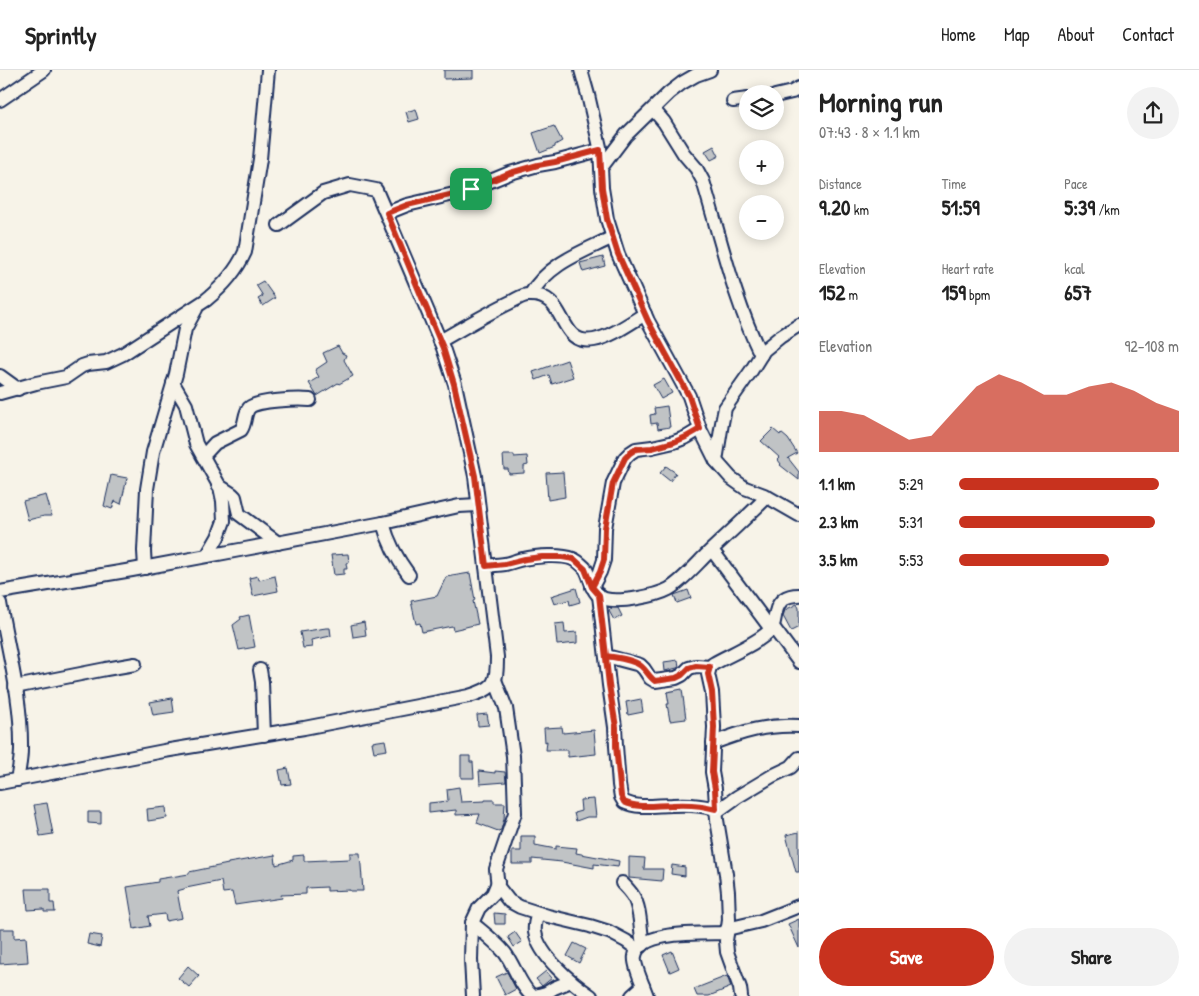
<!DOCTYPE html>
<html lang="en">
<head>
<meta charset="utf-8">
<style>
  :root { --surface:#fff; --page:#f2f2f2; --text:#222; --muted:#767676; --line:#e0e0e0; --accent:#c8321e }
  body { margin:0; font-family:"Patrick Hand",sans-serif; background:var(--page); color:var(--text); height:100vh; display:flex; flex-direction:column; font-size:19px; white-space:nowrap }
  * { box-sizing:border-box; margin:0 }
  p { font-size:16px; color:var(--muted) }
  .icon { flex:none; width:28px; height:28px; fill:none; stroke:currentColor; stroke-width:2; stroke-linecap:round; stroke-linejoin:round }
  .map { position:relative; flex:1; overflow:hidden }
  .panel { display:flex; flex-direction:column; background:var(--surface); width:400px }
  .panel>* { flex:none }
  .controls { position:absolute; left:739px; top:15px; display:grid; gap:10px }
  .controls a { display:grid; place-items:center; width:45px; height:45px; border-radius:50%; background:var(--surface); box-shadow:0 2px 12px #0003; font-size:25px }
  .pin { position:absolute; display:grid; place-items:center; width:42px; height:42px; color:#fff; margin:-21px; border-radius:10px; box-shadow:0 2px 8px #0006 }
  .round { display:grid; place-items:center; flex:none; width:52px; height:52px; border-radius:26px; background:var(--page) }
  .headline { display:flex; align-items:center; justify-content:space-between; height:85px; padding:0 20px }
  h1 { font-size:28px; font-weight:700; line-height:38px }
  .figures { display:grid; grid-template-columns:repeat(3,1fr); gap:8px; height:85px; padding:5px 20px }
  .figures div { display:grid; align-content:center }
  .figures b { font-size:21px; font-weight:700 }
  .figures small { font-size:14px; font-weight:400 }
  .figures p { font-size:14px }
  .chart { height:140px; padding:10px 20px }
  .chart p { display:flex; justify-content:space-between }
  .chart svg { width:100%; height:90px; margin-top:5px; fill:var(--accent); opacity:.7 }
  .button { display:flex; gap:10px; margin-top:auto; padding:10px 20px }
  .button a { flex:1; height:58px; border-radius:30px; background:var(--accent); color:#fff; font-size:20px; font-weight:700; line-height:58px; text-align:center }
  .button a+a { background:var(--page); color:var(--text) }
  ul { padding:0 20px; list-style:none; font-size:16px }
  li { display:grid; grid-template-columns:80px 60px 1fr; align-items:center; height:38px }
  li i { height:12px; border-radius:6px; background:var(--accent) }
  header { display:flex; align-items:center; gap:30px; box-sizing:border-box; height:70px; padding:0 25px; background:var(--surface); border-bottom:1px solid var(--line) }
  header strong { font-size:24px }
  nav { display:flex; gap:28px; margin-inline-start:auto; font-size:18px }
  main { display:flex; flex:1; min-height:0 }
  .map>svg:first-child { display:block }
  .building { fill:#c0c3c5; stroke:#1b2f5e }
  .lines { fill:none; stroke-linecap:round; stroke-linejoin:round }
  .street-casing { stroke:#1b2f5e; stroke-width:16 }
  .street { stroke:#f7f3e8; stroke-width:12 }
  .route-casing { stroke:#fff; stroke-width:10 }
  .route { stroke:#c8321e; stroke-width:6 }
</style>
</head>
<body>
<header>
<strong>Sprintly</strong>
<nav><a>Home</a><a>Map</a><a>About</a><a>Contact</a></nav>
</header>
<main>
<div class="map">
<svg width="799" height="926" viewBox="0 0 799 926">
  <rect width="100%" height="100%" fill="#f7f3e8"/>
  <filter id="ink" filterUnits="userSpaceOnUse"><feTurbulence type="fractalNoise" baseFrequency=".02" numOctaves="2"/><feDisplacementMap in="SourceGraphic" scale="10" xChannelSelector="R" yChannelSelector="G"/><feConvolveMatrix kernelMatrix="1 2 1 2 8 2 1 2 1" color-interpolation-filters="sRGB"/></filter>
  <g filter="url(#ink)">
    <g class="building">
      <polygon points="444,0 473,0 473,8 444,9"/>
      <polygon points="416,39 419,49 409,52 406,42"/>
      <polygon points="554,56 562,71 555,75 555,77 540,83 533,63"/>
      <polygon points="714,76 719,86 711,90 705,81"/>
      <polygon points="603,187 605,196 583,202 580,193"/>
      <polygon points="263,211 275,228 263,236 258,229 263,226 256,215"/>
      <polygon points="338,276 342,283 346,285 344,290 353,306 339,314 338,313 317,326 309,313 319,307 315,300 327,292 323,283"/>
      <polygon points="567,290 573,307 552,314 549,305 536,310 533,302"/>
      <polygon points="664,309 672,323 661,329 653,315"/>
      <polygon points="667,336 670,357 658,359 657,353 651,354 650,345 655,344 654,338"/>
      <polygon points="773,359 780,365 781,363 788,369 797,383 788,388 799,402 799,410 780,395 781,394 778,390 780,388 761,371"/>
      <polygon points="503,385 514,385 514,387 527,386 528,395 524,396 524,403 509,404 508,399 504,399"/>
      <polygon points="666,396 676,403 670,411 660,403"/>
      <polygon points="563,402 565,427 548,430 546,403"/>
      <polygon points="111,405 127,408 121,434 115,431 112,439 104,436"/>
      <polygon points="46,425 52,446 44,446 28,450 23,431"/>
      <polygon points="348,484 349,492 346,493 347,499 344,499 344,504 334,505 331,485"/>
      <polygon points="470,503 475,530 473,531 478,554 453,560 452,556 422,562 420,553 416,554 411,531 437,526 446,507"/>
      <polygon points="258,506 259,510 275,506 278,521 253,526 249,508"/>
      <polygon points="576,518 580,532 570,535 569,530 554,534 551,526"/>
      <polygon points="688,520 691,528 677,533 674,525"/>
      <polygon points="797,534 799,538 799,557 791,561 783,546 785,540"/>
      <polygon points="612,538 618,538 622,546 614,550 609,541 609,540"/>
      <polygon points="249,545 255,577 239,580 233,555 241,549 240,547"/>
      <polygon points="364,552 366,565 353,567 351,555"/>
      <polygon points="564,553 565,563 577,562 577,573 557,575 555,554"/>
      <polygon points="326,558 330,558 331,566 311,570 312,577 303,578 300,562"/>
      <polygon points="678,590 679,597 677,598 665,601 664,592"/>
      <polygon points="682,619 686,649 670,651 667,634 669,634 667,622"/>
      <polygon points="172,628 174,642 153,645 150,632"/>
      <polygon points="641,629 643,642 628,645 626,632"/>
      <polygon points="487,644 489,655 478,656 477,645"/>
      <polygon points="562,657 563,663 594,660 596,684 568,687 568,680 546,680 547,671 545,672 544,658"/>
      <polygon points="385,670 387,680 374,682 372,672"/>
      <polygon points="461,686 470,686 470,692 473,692 474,708 461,708"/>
      <polygon points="288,698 291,714 282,715 279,700"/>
      <polygon points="479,701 495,703 495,701 505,702 506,712 480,714"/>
      <polygon points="459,717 461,732 485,731 485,730 494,730 494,733 505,733 504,749 501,760 498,761 477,753 480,744 456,745 456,740 429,743 429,733 448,731 447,719"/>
      <polygon points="594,729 596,747 587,747 576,751 574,743 581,741 580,730"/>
      <polygon points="47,733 53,764 40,766 34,735"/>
      <polygon points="166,737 167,748 148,751 147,739"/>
      <polygon points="88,742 101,742 101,754 88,753"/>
      <polygon points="799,762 799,802 796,802 786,765"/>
      <polygon points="521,766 535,766 535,775 556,779 556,776 577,778 576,783 619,791 618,797 594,794 594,798 562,792 532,789 532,794 512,794 512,781 521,781"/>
      <polygon points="350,783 360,783 363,821 350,821 350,820 327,821 327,817 306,818 306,824 281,825 282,828 235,835 232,822 223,823 221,811 186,818 184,819 177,821 182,848 166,851 165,844 148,846 150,856 134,859 127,817 158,812 158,809 189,804 189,802 228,794 228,793 275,785 276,795 293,790 293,786 304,785 304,791 350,789"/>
      <polygon points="629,787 645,788 644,799 663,799 662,811 629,808"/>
      <polygon points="672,795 685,797 685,806 671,804"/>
      <polygon points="26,819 50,819 50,833 54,833 55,842 44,842 44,839 28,840"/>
      <polygon points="494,843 505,844 505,854 495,854"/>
      <polygon points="799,849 799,878 788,854"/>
      <polygon points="0,859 14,859 14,868 26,867 28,892 0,894"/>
      <polygon points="515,862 522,872 514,877 508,867"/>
      <polygon points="89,864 102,866 100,877 87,874"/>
      <polygon points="574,873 586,879 579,893 567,886"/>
      <polygon points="672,881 679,898 670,902 663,885"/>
      <polygon points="188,896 199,906 189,917 178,908"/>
      <polygon points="546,901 552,908 542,916 536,909"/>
      <polygon points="507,902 516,919 505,925 496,907"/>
      <polygon points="727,906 731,917 709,926 697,926 694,919"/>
    </g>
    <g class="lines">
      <g class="street-casing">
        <g id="street">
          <polyline points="581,0 588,25 600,77 602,118 607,149 618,184 648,251 689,326 700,359 716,391 731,408 745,418 764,425 799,445"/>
          <polyline points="775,26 792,22 799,18"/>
          <polyline points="0,30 44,0"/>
          <polyline points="733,31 748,29"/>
          <path d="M653 39 664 52 684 84 696 98 703 111C721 170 734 230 761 285"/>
          <polyline points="601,98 626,65 669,23 682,13 696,5 710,0"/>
          <polyline points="387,143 407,135 454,124 471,119 510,103 538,95 555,92 600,80"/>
          <path d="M530 225C549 193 581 183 613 167"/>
          <path d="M440 271C463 258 486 244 511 232 516 230 522 225 528 225 569 222 556 277 594 270 611 267 630 253 645 244"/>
          <polyline points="0,306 18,319"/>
          <polyline points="173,313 186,335 196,374 220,417 223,431 224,451 218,467 207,486"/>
          <path d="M0 323 36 313 66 307 82 296 88 294 106 292 123 284 206 230C222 217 236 202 245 182L260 89 268 0"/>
          <path d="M203 386 215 373 241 360C246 353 244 344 249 338 256 330 299 329 310 330"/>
          <polyline points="716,391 722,353 725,338 751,301 764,280 780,267 799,255"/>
          <polyline points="218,415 232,424 235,427 239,444 278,473"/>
          <path d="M383 453C388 472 397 489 409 505"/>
          <polyline points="712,480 771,559"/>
          <path d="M486 496C492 495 499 495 505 494 511 493 517 490 523 489 536 486 561 484 573 489 577 490 582 495 585 498 592 508 591 525 605 529 620 533 656 526 669 519 682 511 695 496 706 485 726 466 747 447 767 427"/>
          <polyline points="145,498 144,481 147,419 153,382 176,304 185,259 196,239"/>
          <polyline points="592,517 600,502 604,490 605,458 613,413 625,388 630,383 636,379 652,377 674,372 687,367 700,359"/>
          <polyline points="0,522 132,500 245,479 383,453 459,436 478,435"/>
          <path d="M599 525 609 615 615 657 616 676 619 715 621 727 624 732C639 739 656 735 672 735 687 734 702 735 716 739"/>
          <path d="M0 533C8 581 22 630 21 679 21 689 19 700 17 710"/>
          <polyline points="773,557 799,592"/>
          <polyline points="606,586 640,595 644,599 650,608 655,611 676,608 682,605 689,598 696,596 710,597"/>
          <polyline points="260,600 262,612 264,665"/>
          <polyline points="495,610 506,638 513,686 514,713 515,743 496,799 498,817 509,831 520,837 548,846 590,856 609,862 626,871 637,879"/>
          <polyline points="15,617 106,599 135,594"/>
          <path d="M713 673C742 662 767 654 799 656"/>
          <path d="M0 713 164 681 304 658 469 626C495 618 497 614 497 587L475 406 455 314 443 278 428 242 376 120 350 115 323 123 279 155"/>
          <polyline points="716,742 737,727 772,706 791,697 799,688"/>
          <path d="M622 813C626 817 630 821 633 826 641 838 640 860 643 875"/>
          <path d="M538 843C536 849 534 856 535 862 539 886 572 913 591 926"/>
          <path d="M472 853C484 863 495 871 505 883 514 895 522 920 533 926"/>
          <polyline points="727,859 761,851 799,836"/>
          <polyline points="473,926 471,890 472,853 479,838 493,824 498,812"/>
          <polyline points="535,926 546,923 554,918 571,911"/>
          <polyline points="632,926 643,916"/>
          <path d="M647 926C644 917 633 894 635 886 639 859 707 864 727 863"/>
          <path d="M741 926 740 918 727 882 726 871 729 850 728 822 726 804 717 750 715 719 712 702 714 657 712 622 708 604 710 597 713 594C728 585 759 573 770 560 775 555 774 548 776 542 779 529 787 525 799 525"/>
        </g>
      </g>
      <use href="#street" class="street"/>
    </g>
  </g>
  <g class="lines" filter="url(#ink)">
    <g class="route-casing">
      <path id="route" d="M471 119 454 124 407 135 387 143 428 242 443 278 454 314 475 406 486 496 505 494 525 489 542 487H562L574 489 585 499 592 517 599 525 609 615 616 657V676L621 726 624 732C639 739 656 735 672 735 687 734 702 735 716 739L715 719 712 702 714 657 712 622 708 604 710 597 696 596 689 598 682 605 676 608 655 611C649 607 647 601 641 596 632 589 617 588 606 586L599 525 592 517 600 502 604 490 605 458 613 413 625 388 630 383 636 379 652 378 674 372 686 367 700 359 689 326 648 251 618 184 607 149 602 118 600 80 555 92 538 95 510 103 471 119"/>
    </g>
    <use href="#route" class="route"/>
  </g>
</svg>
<div class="controls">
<a><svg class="icon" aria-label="layers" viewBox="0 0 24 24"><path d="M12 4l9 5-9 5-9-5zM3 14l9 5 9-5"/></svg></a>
<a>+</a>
<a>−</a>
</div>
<div class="pin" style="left:471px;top:119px;background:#1e9e55"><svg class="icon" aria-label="arrive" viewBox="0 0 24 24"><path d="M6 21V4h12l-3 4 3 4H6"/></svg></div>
</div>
<section class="panel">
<div class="headline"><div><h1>Morning run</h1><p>07:43 · 8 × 1.1 km</p></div><a class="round"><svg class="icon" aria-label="share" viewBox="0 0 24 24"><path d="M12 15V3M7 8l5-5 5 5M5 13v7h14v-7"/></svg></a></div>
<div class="figures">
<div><p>Distance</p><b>9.20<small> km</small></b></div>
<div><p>Time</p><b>51:59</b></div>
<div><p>Pace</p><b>5:39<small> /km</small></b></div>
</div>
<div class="figures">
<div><p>Elevation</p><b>152<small> m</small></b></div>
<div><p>Heart rate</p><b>159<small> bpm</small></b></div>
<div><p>kcal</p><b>657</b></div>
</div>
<div class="chart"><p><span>Elevation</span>92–108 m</p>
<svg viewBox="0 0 160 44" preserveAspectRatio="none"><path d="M0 44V24L10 24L20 26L30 32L40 38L50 36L60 24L70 12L80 6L90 10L100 16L110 16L120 12L130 10L140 14L150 20L160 24V44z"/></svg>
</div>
<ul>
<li><b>1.1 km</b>5:29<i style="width:91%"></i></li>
<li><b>2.3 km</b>5:31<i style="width:89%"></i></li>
<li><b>3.5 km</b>5:53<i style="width:68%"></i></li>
</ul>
<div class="button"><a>Save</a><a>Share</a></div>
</section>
</main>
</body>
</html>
